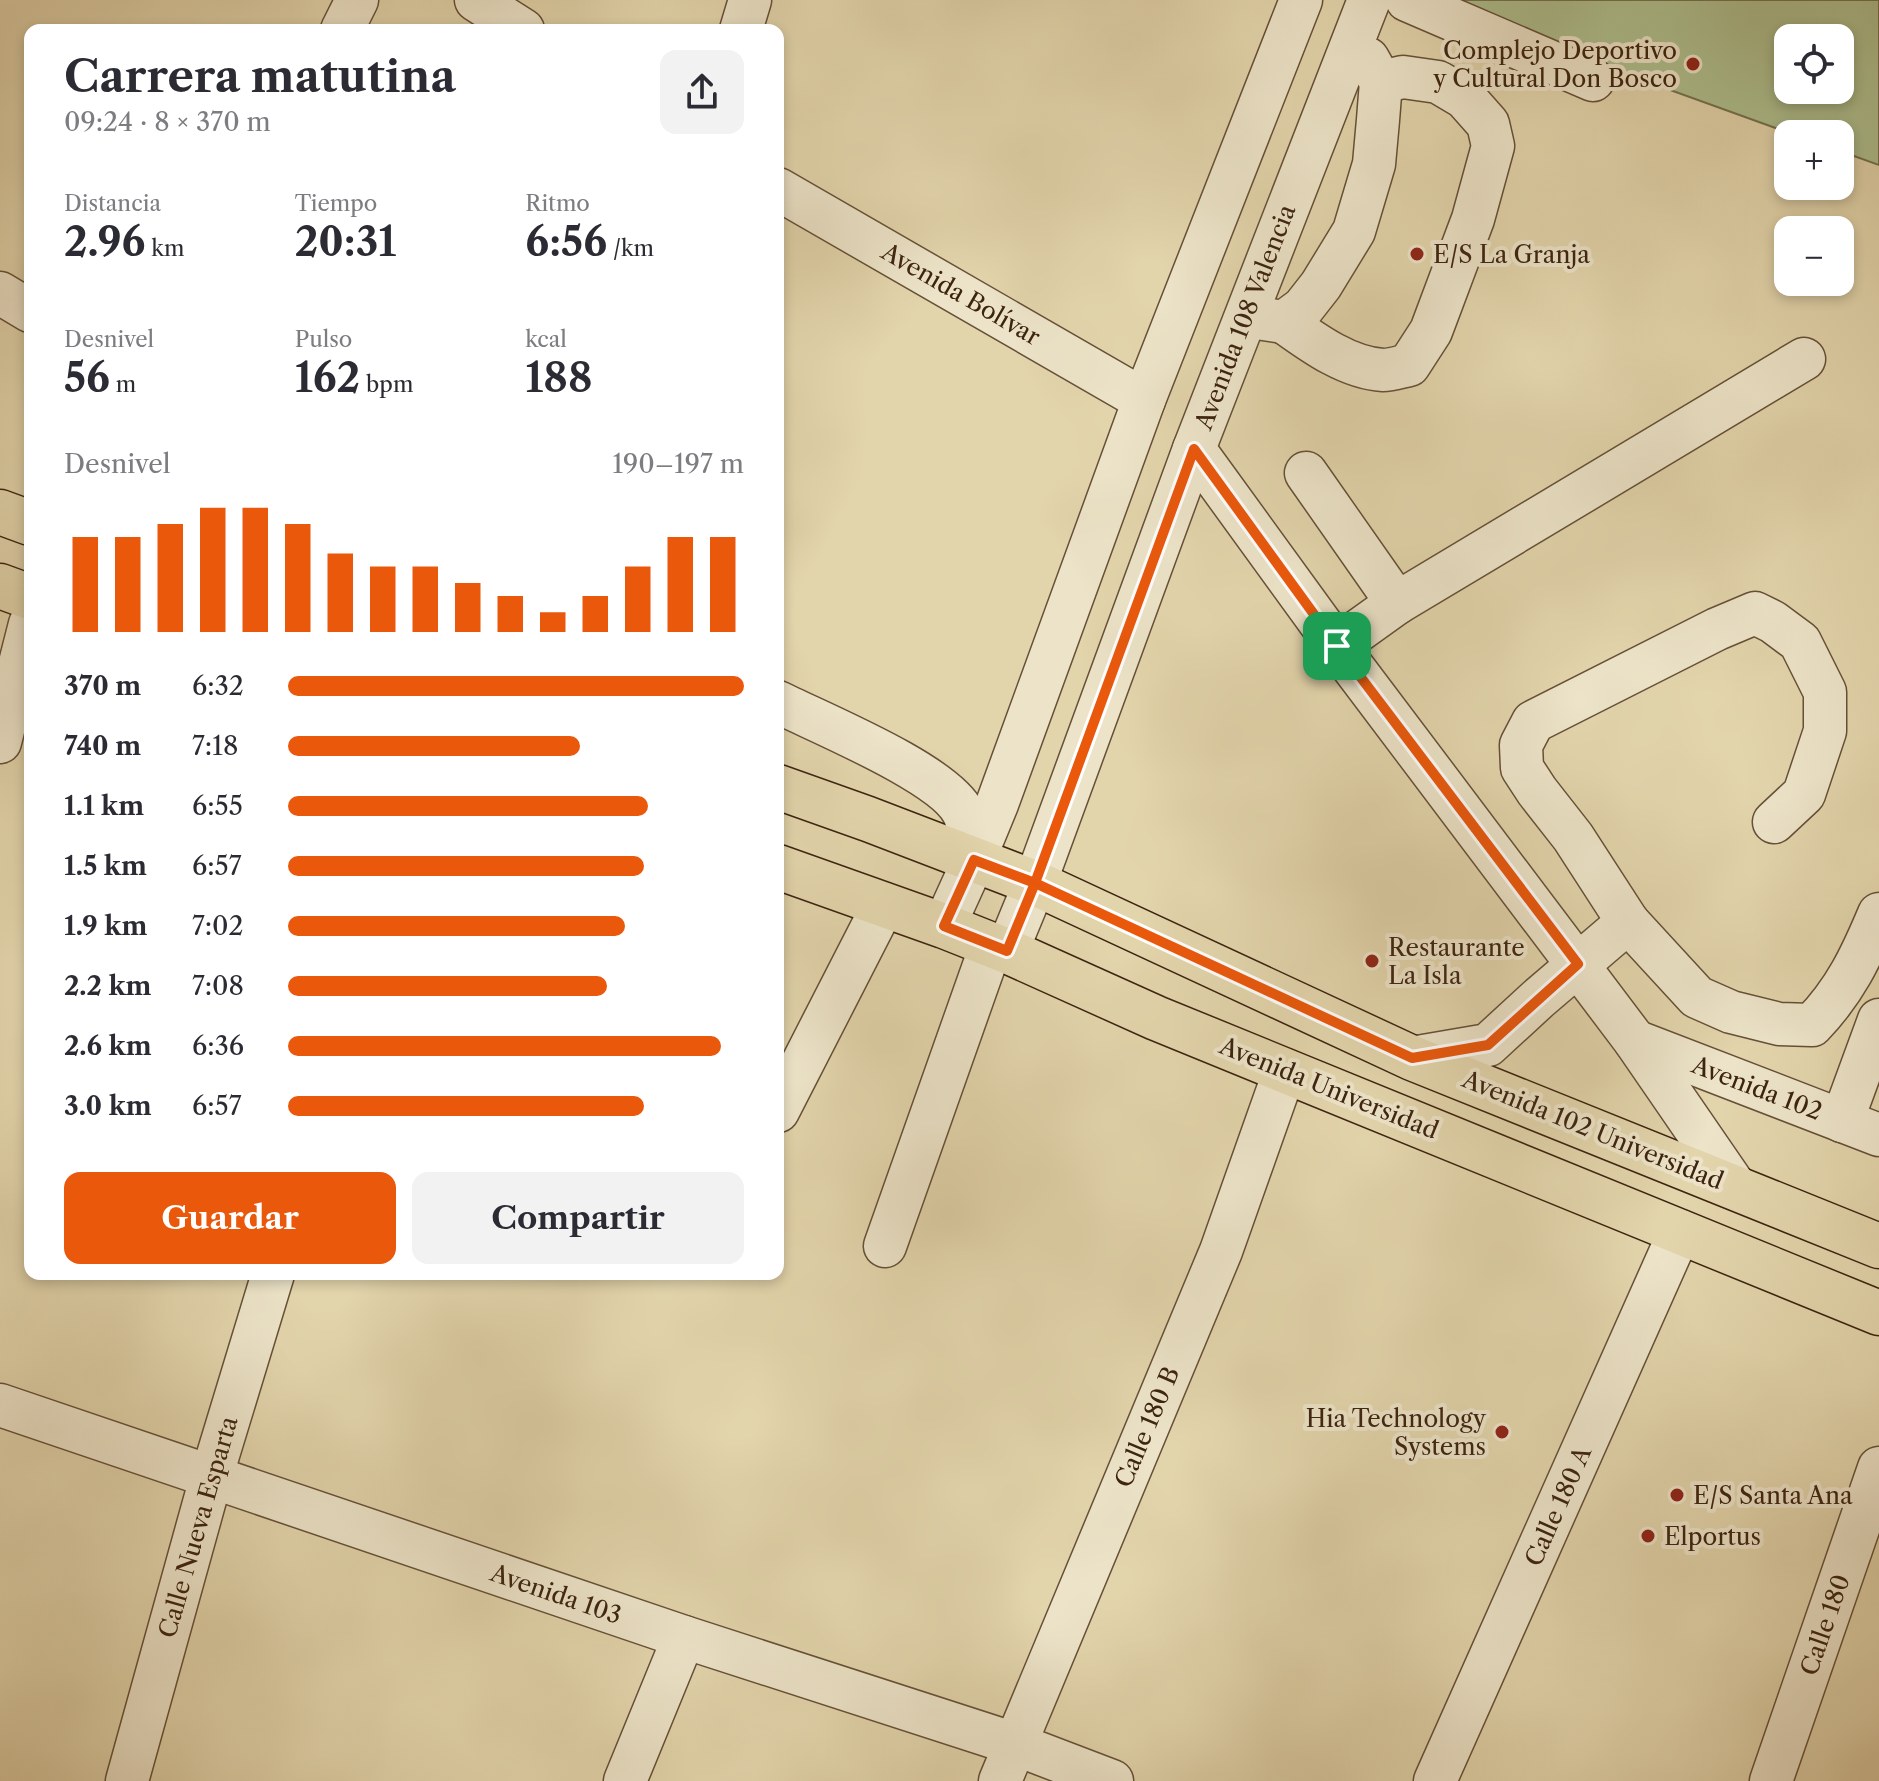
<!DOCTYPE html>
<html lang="es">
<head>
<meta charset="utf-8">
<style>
  :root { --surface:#fff; --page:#f2f2f3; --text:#2b2b33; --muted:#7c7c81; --accent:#ea580c }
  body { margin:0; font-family:"Libre Caslon Text",serif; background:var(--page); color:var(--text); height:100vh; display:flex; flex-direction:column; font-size:30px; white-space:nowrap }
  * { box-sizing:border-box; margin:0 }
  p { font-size:26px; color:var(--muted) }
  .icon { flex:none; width:44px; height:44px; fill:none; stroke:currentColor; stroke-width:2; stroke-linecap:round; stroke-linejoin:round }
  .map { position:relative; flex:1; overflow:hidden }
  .details { position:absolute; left:24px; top:24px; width:760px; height:1256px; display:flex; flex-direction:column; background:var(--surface); border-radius:16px; box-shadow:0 4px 12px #0003 }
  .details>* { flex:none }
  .buttons { position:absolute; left:1774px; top:24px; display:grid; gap:16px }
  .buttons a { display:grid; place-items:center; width:80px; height:80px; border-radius:16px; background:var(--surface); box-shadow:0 4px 12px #0003; font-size:40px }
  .pin { position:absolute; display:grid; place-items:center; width:68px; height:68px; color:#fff; margin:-34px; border-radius:16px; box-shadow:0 4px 12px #0006 }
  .round { display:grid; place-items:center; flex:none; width:84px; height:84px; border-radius:16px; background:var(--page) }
  .head { display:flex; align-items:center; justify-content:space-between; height:136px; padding:0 40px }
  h1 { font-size:44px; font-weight:700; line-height:60px }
  .figures { display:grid; grid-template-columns:repeat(3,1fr); gap:12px; height:136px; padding:8px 40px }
  .figures div { display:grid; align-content:center }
  .figures b { font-size:40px; font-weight:700 }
  .figures small { font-size:22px; font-weight:400 }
  .figures p { font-size:22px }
  .chart { height:224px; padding:16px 40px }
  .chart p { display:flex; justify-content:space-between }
  .chart svg { width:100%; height:144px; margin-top:8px; stroke:var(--accent); stroke-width:6 }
  .action { display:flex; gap:16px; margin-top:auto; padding:16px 40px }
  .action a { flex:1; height:92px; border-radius:16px; background:var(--accent); color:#fff; font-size:32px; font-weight:700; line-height:92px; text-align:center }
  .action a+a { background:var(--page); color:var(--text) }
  ul { padding:0 40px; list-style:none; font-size:26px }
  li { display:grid; grid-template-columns:128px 96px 1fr; align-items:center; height:60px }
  li i { height:20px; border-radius:10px; background:var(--accent) }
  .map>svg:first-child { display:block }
  .pitch { fill:#adbe8e; stroke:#75714f; stroke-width:2; fill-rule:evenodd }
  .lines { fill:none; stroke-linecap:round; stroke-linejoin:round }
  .minor-casing { stroke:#665037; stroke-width:45 }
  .major-casing { stroke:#3d2410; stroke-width:47 }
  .minor { stroke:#ece3c8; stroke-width:42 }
  .major { stroke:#e2d4ab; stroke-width:44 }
  .route-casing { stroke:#fff; stroke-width:16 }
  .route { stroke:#ea580c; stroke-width:10 }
  .poi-dot { fill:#8f2418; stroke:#ece3c8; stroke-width:3 }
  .labels { text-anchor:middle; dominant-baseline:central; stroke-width:8; stroke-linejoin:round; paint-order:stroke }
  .poi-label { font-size:24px; fill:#3d2410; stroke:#ece3c8; text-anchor:start }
  .street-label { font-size:24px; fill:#3d2410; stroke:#ece3c8 }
</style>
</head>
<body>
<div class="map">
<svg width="1879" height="1781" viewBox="0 0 1879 1781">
  <rect width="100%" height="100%" fill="#e2d4ab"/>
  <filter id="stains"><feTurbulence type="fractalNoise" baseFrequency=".0025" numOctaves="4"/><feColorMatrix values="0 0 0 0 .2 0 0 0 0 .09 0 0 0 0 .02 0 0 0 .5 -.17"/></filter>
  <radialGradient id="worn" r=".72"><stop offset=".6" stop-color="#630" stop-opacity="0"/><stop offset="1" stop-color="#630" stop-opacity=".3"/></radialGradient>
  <path class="pitch" d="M1421 0H1879V165L1840 151V134H1792ZM1788 38H1840V90H1788Z"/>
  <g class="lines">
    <g class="minor-casing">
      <g id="minor">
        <polyline points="476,0 523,30"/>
        <polyline points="1407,0 1593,80"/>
        <polyline points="342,30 357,0"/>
        <polyline points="741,30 750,0"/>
        <polyline points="778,189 1144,400"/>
        <polyline points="0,293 30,311"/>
        <polyline points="1257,318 1284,322 1303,308 1321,285 1354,231 1374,164 1378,120 1381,82 1368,59"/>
        <path d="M1284 322C1312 342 1347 368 1383 370 1391 370 1400 367 1409 365L1431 331 1473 219 1493 146 1488 124 1465 98 1438 82 1403 77 1381 82"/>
        <polyline points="1194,449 1337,646 1635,1041 1736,1188"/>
        <polyline points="1306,473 1397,603"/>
        <polyline points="1337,646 1397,603 1804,359"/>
        <path d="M778 702C820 723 943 773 963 812 969 823 971 846 974 860"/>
        <polyline points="0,742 30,624"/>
        <path d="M1628 922 1697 997 1731 1012 1779 1024 1812 1025C1845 991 1861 957 1879 914"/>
        <polyline points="944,926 974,860 997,804 1144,400 1301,0"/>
        <polyline points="1007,951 1035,883 1194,449 1369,0"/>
        <polyline points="1635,1041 1879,1135"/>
        <polyline points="1412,1058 1488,1045 1538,999 1628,922 1573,837 1537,791 1522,768 1521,745 1533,722 1717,629 1755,613 1773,622 1800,642 1825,692 1825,731 1804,794 1774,822"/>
        <polyline points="778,1111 884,904"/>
        <polyline points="1842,1121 1879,1020"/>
        <polyline points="885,1246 991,946"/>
        <polyline points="0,1405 684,1637 1015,1744 1112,1781"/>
        <polyline points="127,1781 211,1478 273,1274"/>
        <polyline points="625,1781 684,1637"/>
        <polyline points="1000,1781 1221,1251 1285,1070"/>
        <polyline points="1435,1781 1680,1231"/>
        <polyline points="1771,1781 1879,1468"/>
      </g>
    </g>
    <g class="major-casing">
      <g id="major">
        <polyline points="0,512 30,523"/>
        <polyline points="0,586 30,597"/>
        <polyline points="778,787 868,819 1035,883 1412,1058 1879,1246"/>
        <polyline points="778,867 944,926 1007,951 1156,1018 1879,1313"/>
      </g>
    </g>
    <use href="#minor" class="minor"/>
    <use href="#major" class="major"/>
  </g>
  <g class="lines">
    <g class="route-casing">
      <polyline id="route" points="1337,646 1194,449 1035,883 1007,951 944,926 974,860 1035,883 1412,1058 1488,1045 1578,964 1337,646"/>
    </g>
    <use href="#route" class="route"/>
  </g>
  <g class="poi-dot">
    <circle cx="1693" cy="64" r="8"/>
    <circle cx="1417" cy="254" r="8"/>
    <circle cx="1372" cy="961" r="8"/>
    <circle cx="1502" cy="1432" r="8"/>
    <circle cx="1677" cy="1495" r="8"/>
    <circle cx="1648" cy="1536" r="8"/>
  </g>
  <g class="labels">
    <g class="poi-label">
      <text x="1677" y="50" text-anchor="end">Complejo Deportivo<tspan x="1677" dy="28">y Cultural Don Bosco</tspan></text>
      <text x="1433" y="254">E/S La Granja</text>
      <text x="1388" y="947">Restaurante<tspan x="1388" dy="28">La Isla</tspan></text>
      <text x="1486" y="1418" text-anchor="end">Hia Technology<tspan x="1486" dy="28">Systems</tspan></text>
      <text x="1693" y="1495">E/S Santa Ana</text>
      <text x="1664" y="1536">Elportus</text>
    </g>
    <g class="street-label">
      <text transform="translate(961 294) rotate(30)">Avenida Bolívar</text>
      <text transform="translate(1245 317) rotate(-69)">Avenida 108 Valencia</text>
      <text transform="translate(1329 1088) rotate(22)">Avenida Universidad</text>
      <text transform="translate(1757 1088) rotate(21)">Avenida 102</text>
      <text transform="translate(1593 1130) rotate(22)">Avenida 102 Universidad</text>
      <text transform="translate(1147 1427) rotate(-67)">Calle 180 B</text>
      <text transform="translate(1558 1506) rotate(-66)">Calle 180 A</text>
      <text transform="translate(198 1527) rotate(-74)">Calle Nueva Esparta</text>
      <text transform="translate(556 1594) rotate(19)">Avenida 103</text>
      <text transform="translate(1825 1625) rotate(-71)">Calle 180</text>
    </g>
  </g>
  <rect width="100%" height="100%" filter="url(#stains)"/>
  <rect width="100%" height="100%" fill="url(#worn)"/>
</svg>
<div class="buttons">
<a><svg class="icon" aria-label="locate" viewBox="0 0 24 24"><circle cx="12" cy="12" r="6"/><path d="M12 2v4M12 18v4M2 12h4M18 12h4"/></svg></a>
<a>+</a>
<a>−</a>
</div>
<div class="pin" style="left:1337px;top:646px;background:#1e9e55"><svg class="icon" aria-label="arrive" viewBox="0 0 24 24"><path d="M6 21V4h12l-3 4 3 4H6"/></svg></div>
<section class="details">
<div class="head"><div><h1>Carrera matutina</h1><p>09:24 · 8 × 370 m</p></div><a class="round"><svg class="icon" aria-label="share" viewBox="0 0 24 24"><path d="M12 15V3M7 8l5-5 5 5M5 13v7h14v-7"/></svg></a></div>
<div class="figures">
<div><p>Distancia</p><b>2.96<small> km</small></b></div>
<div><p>Tiempo</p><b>20:31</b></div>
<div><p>Ritmo</p><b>6:56<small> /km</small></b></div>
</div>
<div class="figures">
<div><p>Desnivel</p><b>56<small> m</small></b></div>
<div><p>Pulso</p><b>162<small> bpm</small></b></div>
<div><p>kcal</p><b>188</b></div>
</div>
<div class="chart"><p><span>Desnivel</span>190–197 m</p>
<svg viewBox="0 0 160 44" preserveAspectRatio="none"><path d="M5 44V15M15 44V15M25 44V11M35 44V6M45 44V6M55 44V11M65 44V20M75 44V24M85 44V24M95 44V29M105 44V33M115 44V38M125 44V33M135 44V24M145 44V15M155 44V15"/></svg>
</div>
<ul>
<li><b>370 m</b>6:32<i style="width:100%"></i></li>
<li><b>740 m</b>7:18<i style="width:64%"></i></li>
<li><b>1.1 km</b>6:55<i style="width:79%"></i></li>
<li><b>1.5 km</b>6:57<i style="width:78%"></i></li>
<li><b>1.9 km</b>7:02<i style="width:74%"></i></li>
<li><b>2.2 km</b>7:08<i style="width:70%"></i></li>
<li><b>2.6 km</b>6:36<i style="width:95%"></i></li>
<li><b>3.0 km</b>6:57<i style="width:78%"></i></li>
</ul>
<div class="action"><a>Guardar</a><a>Compartir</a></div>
</section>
</div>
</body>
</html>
